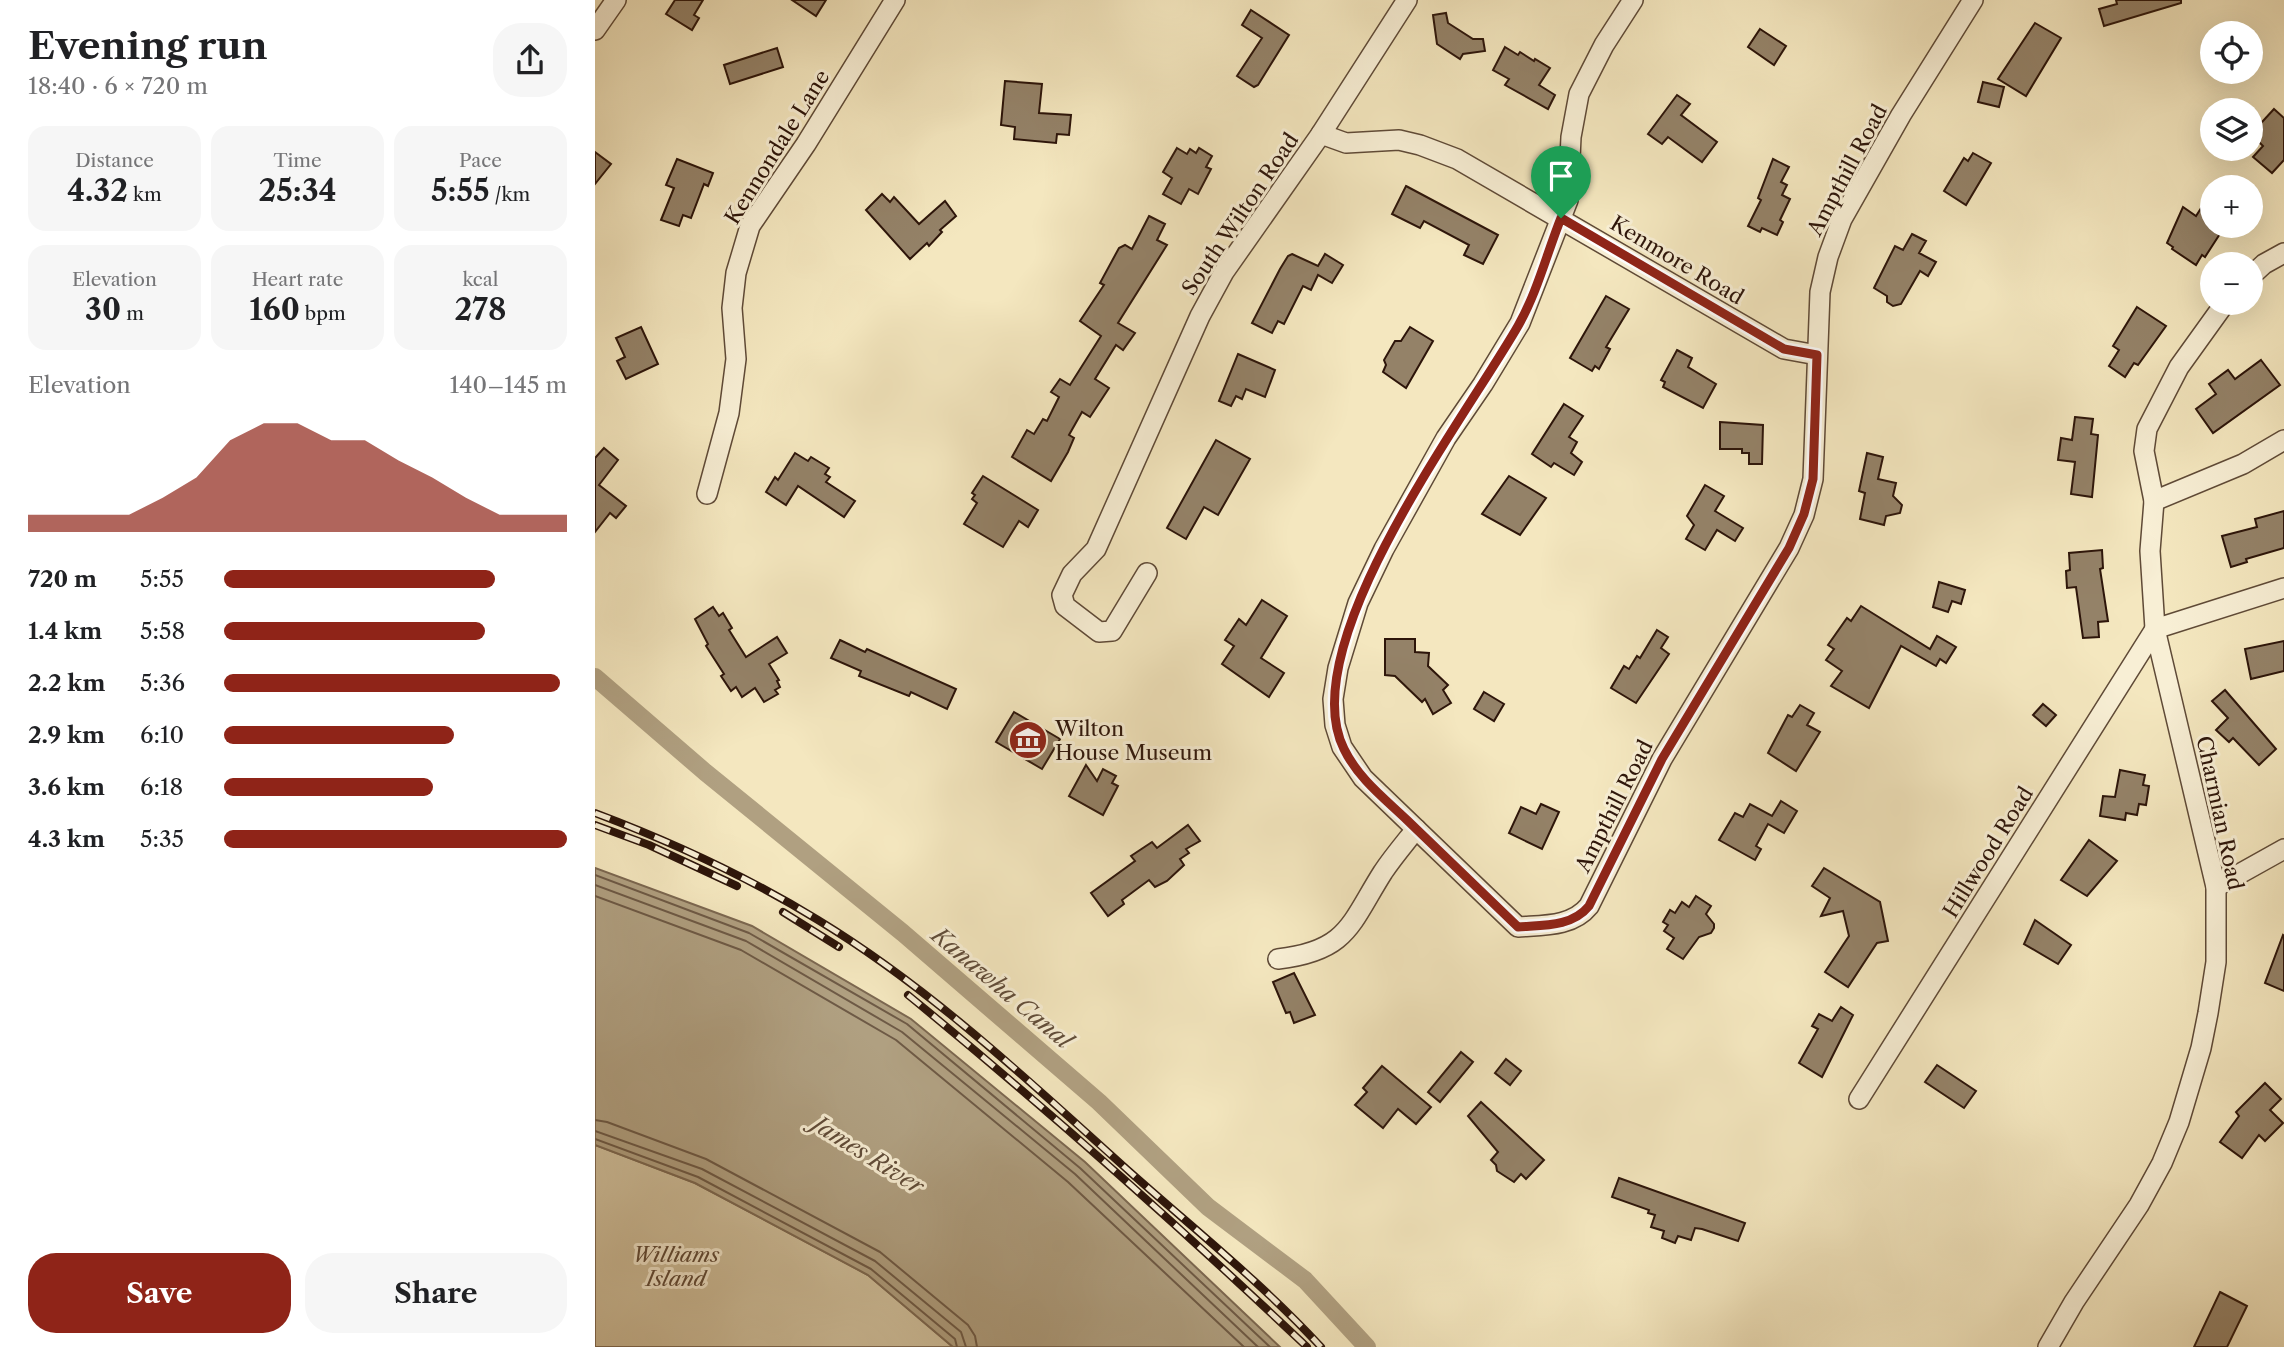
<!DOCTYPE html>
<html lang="en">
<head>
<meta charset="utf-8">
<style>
  :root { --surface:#fff; --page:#f6f6f6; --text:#202124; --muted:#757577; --accent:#8f2418 }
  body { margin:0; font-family:"Libre Caslon Text",serif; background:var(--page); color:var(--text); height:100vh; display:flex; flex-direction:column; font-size:26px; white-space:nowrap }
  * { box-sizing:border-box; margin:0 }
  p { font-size:23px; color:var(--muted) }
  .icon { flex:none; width:38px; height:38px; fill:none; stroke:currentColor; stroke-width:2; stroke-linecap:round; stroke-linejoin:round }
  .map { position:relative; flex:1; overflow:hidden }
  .details { display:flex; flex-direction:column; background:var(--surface); width:595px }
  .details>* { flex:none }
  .fabs { position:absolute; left:1605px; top:21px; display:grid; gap:14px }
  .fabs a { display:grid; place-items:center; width:63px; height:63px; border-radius:50%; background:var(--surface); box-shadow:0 7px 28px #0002; font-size:35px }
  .pin { position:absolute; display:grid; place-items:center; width:60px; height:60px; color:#fff; margin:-72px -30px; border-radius:50% 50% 50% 0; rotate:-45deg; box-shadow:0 0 7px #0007 }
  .pin .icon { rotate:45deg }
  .round { display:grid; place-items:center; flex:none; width:74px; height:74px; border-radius:28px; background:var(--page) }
  .headline { display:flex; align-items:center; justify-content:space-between; height:119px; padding:0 28px }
  h1 { font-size:38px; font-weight:700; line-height:52px }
  .stats { display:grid; grid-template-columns:repeat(3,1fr); gap:10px; height:119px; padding:7px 28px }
  .stats div { display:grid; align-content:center; border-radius:18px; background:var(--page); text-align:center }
  .stats b { font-size:30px; font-weight:700 }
  .stats small { font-size:19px; font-weight:400 }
  .stats p { font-size:19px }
  .chart { height:196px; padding:14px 28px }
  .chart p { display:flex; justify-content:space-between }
  .chart svg { width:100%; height:126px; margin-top:7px; fill:var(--accent); opacity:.7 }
  .action { display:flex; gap:14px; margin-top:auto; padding:14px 28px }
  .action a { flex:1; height:80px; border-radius:28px; background:var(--accent); color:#fff; font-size:28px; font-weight:700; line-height:80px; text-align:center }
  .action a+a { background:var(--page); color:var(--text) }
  ul { padding:0 28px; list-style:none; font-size:23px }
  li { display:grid; grid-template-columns:112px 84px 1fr; align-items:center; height:52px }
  li i { height:18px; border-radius:9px; background:var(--accent) }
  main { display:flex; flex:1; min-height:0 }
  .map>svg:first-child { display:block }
  .green { fill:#d2c3a0; stroke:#806c55; stroke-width:2 }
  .water { fill:#b0a081; stroke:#7c6851; stroke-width:2 }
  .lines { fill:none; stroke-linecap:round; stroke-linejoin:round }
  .shore { stroke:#6e5a46; stroke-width:2 }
  .canal { stroke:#b0a081; stroke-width:18 }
  .building { fill:#948268; stroke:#2d150a; stroke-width:2 }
  .minor-casing { stroke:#5f4a37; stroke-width:22 }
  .minor { stroke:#f8efd5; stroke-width:19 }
  .rail-casing { stroke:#2d150a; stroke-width:8 }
  .rail { stroke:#f8efd5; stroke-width:5; stroke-dasharray:16; stroke-linecap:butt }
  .route-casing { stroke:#fff; stroke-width:14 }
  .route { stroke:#8f2418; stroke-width:9 }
  .labels { text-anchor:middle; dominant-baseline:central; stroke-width:6; stroke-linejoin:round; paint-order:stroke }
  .street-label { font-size:21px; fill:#2d150a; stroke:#f8efd5 }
  .poi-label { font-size:21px; fill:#2d150a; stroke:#f8efd5; text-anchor:start }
  .park-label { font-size:21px; font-style:italic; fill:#5f4937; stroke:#f8efd5 }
  .water-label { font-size:23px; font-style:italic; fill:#614d3a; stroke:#f8efd5 }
</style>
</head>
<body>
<main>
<section class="details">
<div class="headline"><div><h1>Evening run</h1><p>18:40 · 6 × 720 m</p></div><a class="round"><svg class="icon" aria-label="share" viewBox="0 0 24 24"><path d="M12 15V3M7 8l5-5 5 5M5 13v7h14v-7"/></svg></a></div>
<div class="stats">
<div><p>Distance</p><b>4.32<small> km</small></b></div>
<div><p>Time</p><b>25:34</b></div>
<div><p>Pace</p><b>5:55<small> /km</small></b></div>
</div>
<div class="stats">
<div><p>Elevation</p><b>30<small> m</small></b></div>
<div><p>Heart rate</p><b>160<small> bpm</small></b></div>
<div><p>kcal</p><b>278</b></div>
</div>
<div class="chart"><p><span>Elevation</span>140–145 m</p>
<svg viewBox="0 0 160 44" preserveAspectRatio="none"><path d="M0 44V38L10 38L20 38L30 38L40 32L50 25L60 12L70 6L80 6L90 12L100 12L110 19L120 25L130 32L140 38L150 38L160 38V44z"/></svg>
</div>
<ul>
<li><b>720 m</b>5:55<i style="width:79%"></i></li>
<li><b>1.4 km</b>5:58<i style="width:76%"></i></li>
<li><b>2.2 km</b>5:36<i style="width:98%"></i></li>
<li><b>2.9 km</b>6:10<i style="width:67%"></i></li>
<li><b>3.6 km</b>6:18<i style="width:61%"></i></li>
<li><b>4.3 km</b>5:35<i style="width:100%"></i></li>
</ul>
<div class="action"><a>Save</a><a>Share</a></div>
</section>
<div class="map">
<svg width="1689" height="1347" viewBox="0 0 1689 1347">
  <rect width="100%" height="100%" fill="#f4e7bf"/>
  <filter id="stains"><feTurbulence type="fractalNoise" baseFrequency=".00286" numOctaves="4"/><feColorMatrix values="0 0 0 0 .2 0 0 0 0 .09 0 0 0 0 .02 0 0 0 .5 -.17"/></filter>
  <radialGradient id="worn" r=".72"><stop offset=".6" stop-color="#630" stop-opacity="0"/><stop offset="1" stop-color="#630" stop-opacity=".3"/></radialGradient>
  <polygon class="green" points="0,1145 100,1183 273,1275 358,1347 0,1347"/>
  <polygon class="water" points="0,868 157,926 316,1019 490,1162 685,1347 358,1347 273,1275 100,1183 0,1145"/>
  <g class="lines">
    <g class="shore">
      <polyline points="0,875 154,933 312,1024 485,1168 675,1347"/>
      <polyline points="0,885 151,941 307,1032 480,1174 663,1347"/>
      <polyline points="0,896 146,950 301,1040 473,1182 649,1347"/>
      <polyline points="0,1120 12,1122 111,1159 285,1252 373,1325 380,1336 382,1347"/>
      <polyline points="0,1131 107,1169 280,1261 366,1332 371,1347"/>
      <polyline points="0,1139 103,1177 276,1269 360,1339 362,1347"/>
    </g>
    <polyline class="canal" points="0,677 110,772 308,933 504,1102 613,1207 710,1280 772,1347"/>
  </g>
  <g class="building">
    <polygon points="80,0 108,0 99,15 104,18 97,30 71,14"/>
    <polygon points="197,0 231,0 221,16"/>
    <polygon points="1521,0 1586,0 1586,3 1509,26 1504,9 1522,4"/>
    <polygon points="656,10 694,35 663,85 659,87 642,76 667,38 647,25"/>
    <polygon points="851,13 853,23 878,39 888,39 890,51 868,54 865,59 842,44 838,15"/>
    <polygon points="1440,23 1466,38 1431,96 1403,79"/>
    <polygon points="1165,29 1191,46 1179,65 1153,47"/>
    <polygon points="910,47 923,55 925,52 939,61 940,59 955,68 944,85 960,95 953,109 910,85 914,79 898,70"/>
    <polygon points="182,48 188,67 135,84 129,65"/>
    <polygon points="410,81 447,84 444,113 476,115 474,135 462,134 461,143 419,139 420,127 406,125"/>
    <polygon points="1388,82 1409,87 1404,107 1383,102"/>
    <polygon points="1082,95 1095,104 1086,115 1122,142 1107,162 1073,137 1067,144 1053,134"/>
    <polygon points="1679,109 1689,118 1689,160 1677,173 1658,157 1668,146 1656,134"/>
    <polygon points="582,148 592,154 595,149 601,153 604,148 617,156 611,167 616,169 603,194 594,189 586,204 568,194 577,178 568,172"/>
    <polygon points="0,152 16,164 0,184"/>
    <polygon points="1378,153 1396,163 1371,205 1349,191 1369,158 1373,161"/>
    <polygon points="82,159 118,173 113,186 109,184 96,218 88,215 84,226 66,220 79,188 71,185"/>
    <polygon points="1178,159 1194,167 1186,182 1192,185 1187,195 1195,199 1185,220 1188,222 1182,235 1167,228 1165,232 1153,226 1166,200 1163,198"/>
    <polygon points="811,186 903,235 888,264 869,255 874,245 829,221 825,228 797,214"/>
    <polygon points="1617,191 1617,226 1630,226 1610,257 1607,255 1601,265 1577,249 1578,247 1572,243 1588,207 1601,216"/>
    <polygon points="287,194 295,202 299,197 324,224 350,201 361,216 345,230 347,232 334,246 332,243 315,259 271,210"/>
    <polygon points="554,216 570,224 562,240 572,245 523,323 540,333 528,350 521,345 500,379 514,388 495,417 487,412 474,435 479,438 473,452 456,481 417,457 432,430 439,434 448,419 452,421 464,397 456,392 465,379 475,385 506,336 485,321 509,285 505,283 524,248 530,245 537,249"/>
    <polygon points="1317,234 1331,241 1324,253 1341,262 1333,276 1325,271 1306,304 1298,306 1292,302 1292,296 1279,288 1300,246 1308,250"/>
    <polygon points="697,254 723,266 730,254 748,265 737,283 723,275 716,290 708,286 689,324 683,321 677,333 657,323 685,269 693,256"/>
    <polygon points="1011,296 1034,309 1011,347 1015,349 1004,369 1000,366 997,371 975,358"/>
    <polygon points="1542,307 1571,326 1543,365 1539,363 1530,377 1514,366 1524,350 1518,346"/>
    <polygon points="46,327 63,364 31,379 22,361 30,357 21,338"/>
    <polygon points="815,327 838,341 811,388 788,372 791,365 789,360 800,341 806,341"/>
    <polygon points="1082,350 1097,358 1093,367 1121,384 1108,408 1068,387 1070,382 1066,380"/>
    <polygon points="643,354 680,370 670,397 651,389 647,399 641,396 636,406 624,401"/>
    <polygon points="1666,360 1685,385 1618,433 1601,409 1621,394 1614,384 1633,370 1640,379"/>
    <polygon points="969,404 988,416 974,437 982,442 976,453 987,462 979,475 959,463 956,467 937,454"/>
    <polygon points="1480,417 1498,419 1496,434 1503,435 1497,497 1476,494 1480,462 1463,460 1466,438 1477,440"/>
    <polygon points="1125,422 1168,425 1167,464 1154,464 1154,453 1147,453 1147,449 1125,449"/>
    <polygon points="621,440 655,459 623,515 609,507 591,539 572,528"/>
    <polygon points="9,448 23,460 4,485 31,506 21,518 15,513 0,532 0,458"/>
    <polygon points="200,453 213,461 216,457 234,468 230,474 235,477 231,482 260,501 249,517 203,486 191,505 171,492 180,477 183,480"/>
    <polygon points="1272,453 1288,457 1283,479 1301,483 1298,496 1307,505 1305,513 1291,516 1289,525 1265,519 1270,493 1264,491"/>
    <polygon points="388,476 443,510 433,527 424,521 408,547 369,524 382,503 377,499 380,495 377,493"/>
    <polygon points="914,476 951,498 925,535 887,514"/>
    <polygon points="1110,485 1129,496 1120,511 1148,528 1140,541 1122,530 1110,550 1091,539 1099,525 1092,516"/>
    <polygon points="1689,511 1689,548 1651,559 1652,562 1636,567 1627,536 1662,527 1660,519"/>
    <polygon points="1507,550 1508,568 1505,569 1513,621 1503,622 1504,637 1488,638 1481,587 1472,588 1471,571 1475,570 1474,553"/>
    <polygon points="1344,582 1370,590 1366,604 1357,601 1353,612 1338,607"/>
    <polygon points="667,600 692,616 666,658 689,673 674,697 627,664 639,646 630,640 644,619 651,625"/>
    <polygon points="1266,606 1335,649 1342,636 1361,647 1351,663 1345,659 1341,666 1306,646 1274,708 1236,686 1247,671 1231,660 1239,649 1233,645 1252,618 1256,621"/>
    <polygon points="118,607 124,616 128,613 137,628 134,630 151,657 182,637 192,653 174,664 184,680 182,681 185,687 180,690 183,694 169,702 160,688 147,697 141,687 136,691 126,676 129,674 111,646 113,644 100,619"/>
    <polygon points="1062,630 1073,637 1066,648 1074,654 1041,703 1016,688 1029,666 1034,669 1042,656 1045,658"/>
    <polygon points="790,639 820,639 820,652 834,653 833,666 853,685 848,690 856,703 838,714 830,699 827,702 800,676 790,675"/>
    <polygon points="245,640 270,652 272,649 361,689 352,709 316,692 314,696 264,676 266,671 236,658"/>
    <polygon points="1689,641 1689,671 1656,679 1650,649"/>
    <polygon points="1630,690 1681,749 1664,765 1638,738 1634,742 1621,730 1633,718 1617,701"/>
    <polygon points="889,692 909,704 899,721 879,709"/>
    <polygon points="1448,704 1461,715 1451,726 1438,715"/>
    <polygon points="1205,705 1219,713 1212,725 1225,732 1201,771 1173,753 1193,715 1197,717"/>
    <polygon points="419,712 465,739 447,769 401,742"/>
    <polygon points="491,765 502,781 508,769 521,776 517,783 523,786 508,815 474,796"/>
    <polygon points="1525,770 1550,775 1548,785 1554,786 1551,805 1544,804 1542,815 1531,813 1530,820 1505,816 1508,796 1520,797"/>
    <polygon points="1186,801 1202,811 1189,833 1173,824 1161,846 1166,849 1160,860 1124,840 1140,813 1148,817 1155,804 1177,816"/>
    <polygon points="946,804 964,812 947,849 914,833 926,807 941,814"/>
    <polygon points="593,825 605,841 591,849 594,853 585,859 589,865 572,881 560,887 554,880 527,900 529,904 513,916 496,893 540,861 536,856 557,842 562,848"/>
    <polygon points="1494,840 1522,861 1492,896 1466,880"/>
    <polygon points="1229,868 1285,902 1293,941 1282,943 1253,987 1230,972 1254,936 1248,911 1226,916 1235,898 1217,886"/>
    <polygon points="1101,896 1116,906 1111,914 1119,924 1119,928 1116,933 1104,937 1088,959 1072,949 1079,938 1069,931 1073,925 1068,922 1075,910 1080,913 1087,902 1094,907"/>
    <polygon points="1440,920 1476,945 1463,964 1429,944"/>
    <polygon points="1688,935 1689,936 1689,991 1670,983"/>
    <polygon points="699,973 720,1015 699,1023 695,1012 691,1013 678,982"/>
    <polygon points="1246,1007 1258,1015 1227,1077 1204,1063 1223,1029 1217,1026 1224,1014 1237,1021"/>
    <polygon points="866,1052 878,1062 845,1102 833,1092"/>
    <polygon points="911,1059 926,1071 915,1085 900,1073"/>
    <polygon points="1342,1065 1381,1091 1369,1108 1330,1082"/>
    <polygon points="787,1066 836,1107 821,1124 803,1109 788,1128 760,1105 772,1092 768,1088"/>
    <polygon points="1670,1083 1686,1099 1675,1110 1688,1123 1670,1141 1664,1135 1647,1158 1625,1142 1644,1116 1641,1112"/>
    <polygon points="886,1102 949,1160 931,1179 926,1174 919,1182 902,1171 901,1165 896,1160 903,1152 873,1116"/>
    <polygon points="1024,1178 1150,1223 1143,1241 1107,1229 1100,1228 1096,1240 1083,1236 1080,1243 1067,1238 1069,1231 1056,1227 1060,1215 1053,1213 1054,1210 1017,1197"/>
    <polygon points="1625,1292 1652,1306 1632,1347 1599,1347"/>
  </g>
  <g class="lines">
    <g class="minor-casing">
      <g id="minor">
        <path d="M1038 0 1009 45 984 94 976 137 973 200 925 323 888 384 851 438 789 549 763 603 743 668 738 699 740 725 747 747 768 778 923 927C948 925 977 927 994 906L1067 759 1194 548 1209 515 1218 479 1225 292 1233 257 1247 219 1306 115 1378 0"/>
        <polyline points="0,30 21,0"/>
        <polyline points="726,134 751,143 804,140 825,145 862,159 1189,349 1222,355"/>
        <polyline points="1656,276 1669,264 1689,253"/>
        <polyline points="112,494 134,413 141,359 137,308 141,273 155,226 211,144 300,0"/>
        <polyline points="1559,501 1648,464 1689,440"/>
        <polyline points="552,573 517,631 504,632 470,606 467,595 477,574 501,549 605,316 629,272 726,134 812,0"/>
        <polyline points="1560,629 1689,588"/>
        <polyline points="1621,887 1689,849"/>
        <path d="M683 959C753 951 755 924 788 872 798 857 810 843 821 829"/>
        <polyline points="1264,1099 1560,629"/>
        <polyline points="1453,1347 1479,1302 1544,1205 1567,1163 1584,1122 1606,1048 1613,1013 1621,962 1621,887 1560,629 1555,551 1559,501 1549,451 1552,429 1584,367 1630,303"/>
      </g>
    </g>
    <use href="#minor" class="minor"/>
    <g class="rail-casing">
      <g id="rail">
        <path d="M0 813C77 842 153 877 223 920 338 990 436 1083 535 1172 599 1229 668 1284 726 1347"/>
        <polyline points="0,825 54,845 142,886"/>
        <polyline points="188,912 244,947"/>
        <path d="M313 995C450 1107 583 1225 712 1347"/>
      </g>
    </g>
    <use href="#rail" class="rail"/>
  </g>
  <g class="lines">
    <g class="route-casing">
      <path id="route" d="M966 218 1189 349 1222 355 1218 479 1209 514 1194 548 1067 759 994 906C977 927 948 925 923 927 886 891 849 856 812 820 789 798 763 778 749 749 697 645 871 417 923 326 942 293 952 253 966 218Z"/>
    </g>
    <use href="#route" class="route"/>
  </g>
  <defs>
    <g id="museum-disc" transform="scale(2.0125)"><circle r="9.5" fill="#8f2418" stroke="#f8efd5"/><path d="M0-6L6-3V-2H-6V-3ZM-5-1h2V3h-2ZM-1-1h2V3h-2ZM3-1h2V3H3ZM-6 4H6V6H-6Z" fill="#fff"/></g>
  </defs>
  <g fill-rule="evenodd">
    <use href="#museum-disc" x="433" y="740"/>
  </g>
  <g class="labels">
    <g class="street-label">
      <text transform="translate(182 147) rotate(-58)">Kennondale Lane</text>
      <text transform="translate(1252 170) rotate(-62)">Ampthill Road</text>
      <text transform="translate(645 214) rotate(-56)">South Wilton Road</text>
      <text transform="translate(1082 260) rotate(31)">Kenmore Road</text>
      <text transform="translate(1019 806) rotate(-63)">Ampthill Road</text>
      <text transform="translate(1625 813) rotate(78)">Charmian Road</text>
      <text transform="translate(1393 852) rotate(-58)">Hillwood Road</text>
    </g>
    <g class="poi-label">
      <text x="460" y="728">Wilton<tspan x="460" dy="24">House Museum</tspan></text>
    </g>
    <g class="park-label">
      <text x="81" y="1254">Williams<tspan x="81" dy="24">Island</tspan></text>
    </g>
    <g class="water-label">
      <text transform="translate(407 988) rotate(40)">Kanawha Canal</text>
      <text transform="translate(273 1155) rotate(32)">James River</text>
    </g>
  </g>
  <rect width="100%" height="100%" filter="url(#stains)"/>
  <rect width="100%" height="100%" fill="url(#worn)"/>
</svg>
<div class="fabs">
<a><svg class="icon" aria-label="locate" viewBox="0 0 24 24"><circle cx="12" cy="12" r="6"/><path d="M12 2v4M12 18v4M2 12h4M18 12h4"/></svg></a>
<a><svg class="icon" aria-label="layers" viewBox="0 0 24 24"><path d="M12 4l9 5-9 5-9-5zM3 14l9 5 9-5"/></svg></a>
<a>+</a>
<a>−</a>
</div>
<div class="pin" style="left:966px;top:218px;background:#1e9e55"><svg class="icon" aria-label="arrive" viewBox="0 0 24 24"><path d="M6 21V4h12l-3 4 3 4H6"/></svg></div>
</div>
</main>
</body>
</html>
